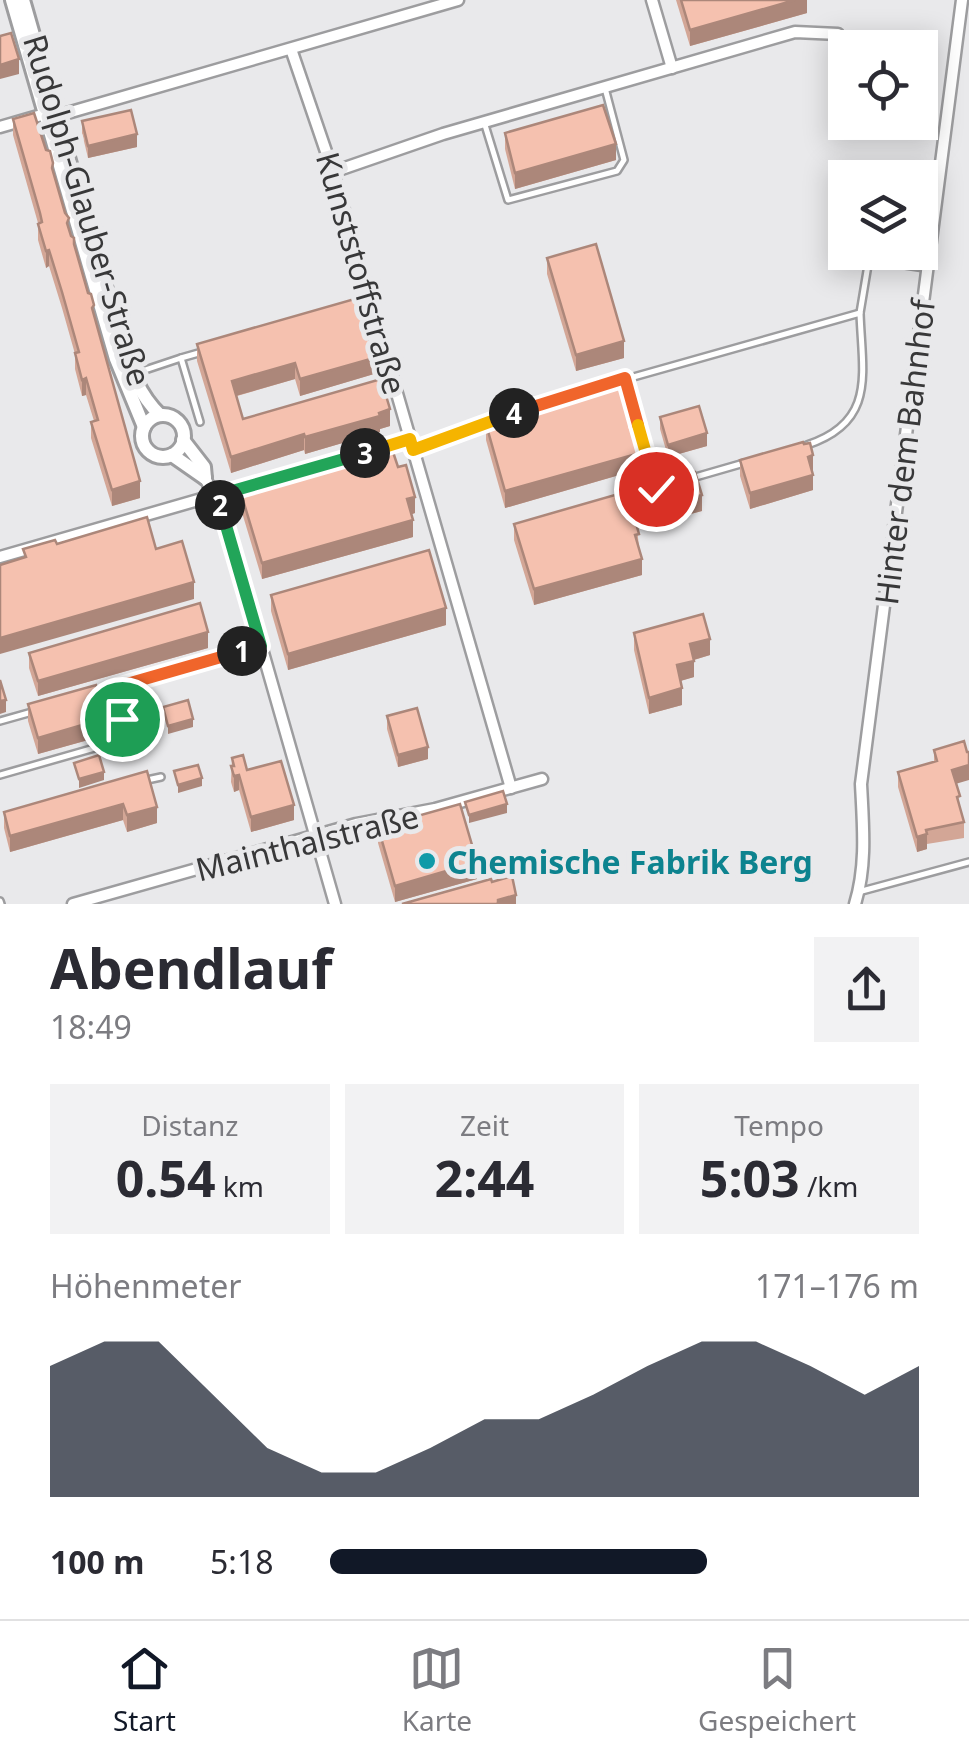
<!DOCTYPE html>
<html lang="de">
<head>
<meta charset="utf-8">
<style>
  :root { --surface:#fff; --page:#f2f2f3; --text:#2b2b33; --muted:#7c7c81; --line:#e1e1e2; --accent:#111827 }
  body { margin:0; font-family:"Noto Sans",sans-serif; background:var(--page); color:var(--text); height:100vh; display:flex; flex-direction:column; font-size:38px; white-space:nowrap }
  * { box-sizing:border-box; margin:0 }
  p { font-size:32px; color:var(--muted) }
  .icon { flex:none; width:55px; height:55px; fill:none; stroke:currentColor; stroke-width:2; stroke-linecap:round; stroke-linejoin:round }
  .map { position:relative; height:904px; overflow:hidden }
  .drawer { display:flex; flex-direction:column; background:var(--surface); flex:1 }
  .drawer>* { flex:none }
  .fabs { position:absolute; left:828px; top:30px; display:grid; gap:20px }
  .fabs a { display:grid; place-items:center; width:110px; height:110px; border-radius:0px; background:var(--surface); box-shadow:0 5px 25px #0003; font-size:50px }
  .pin { position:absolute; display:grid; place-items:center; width:85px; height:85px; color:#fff; margin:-42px; border:5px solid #fff; border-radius:50%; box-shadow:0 2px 10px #0007 }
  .km { position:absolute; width:50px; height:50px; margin:-25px; border-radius:50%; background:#222; color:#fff; font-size:28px; line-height:50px; text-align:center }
  .round { display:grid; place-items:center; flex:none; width:105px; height:105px; border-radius:0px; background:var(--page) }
  .summary { display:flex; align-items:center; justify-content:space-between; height:170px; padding:0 50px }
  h1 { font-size:55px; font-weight:700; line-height:75px }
  .stats { display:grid; grid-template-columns:repeat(3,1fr); gap:15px; height:170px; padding:10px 50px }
  .stats div { display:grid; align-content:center; border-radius:0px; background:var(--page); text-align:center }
  .stats b { font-size:50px; font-weight:700 }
  .stats small { font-size:28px; font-weight:400 }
  .stats p { font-size:28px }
  .chart { height:280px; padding:20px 50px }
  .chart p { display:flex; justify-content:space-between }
  .chart svg { width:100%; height:180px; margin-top:10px; fill:var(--accent); opacity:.7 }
  ul { padding:0 50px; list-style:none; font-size:32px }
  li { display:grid; grid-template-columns:160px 120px 1fr; align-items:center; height:75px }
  li i { height:25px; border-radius:12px; background:var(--accent) }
  .dock { display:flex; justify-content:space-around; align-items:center; height:140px; border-top:2px solid var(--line); background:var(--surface); font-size:28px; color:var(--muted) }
  .dock a { display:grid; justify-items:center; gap:5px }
  .dock .on { color:var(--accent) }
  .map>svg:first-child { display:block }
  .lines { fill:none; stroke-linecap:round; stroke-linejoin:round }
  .service-casing { stroke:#9d9d9f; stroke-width:10 }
  .minor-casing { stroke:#9d9d9f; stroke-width:15 }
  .tertiary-casing { stroke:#9d9d9f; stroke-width:18 }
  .service { stroke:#fff; stroke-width:5 }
  .minor { stroke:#fff; stroke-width:10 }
  .tertiary { stroke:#fff; stroke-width:12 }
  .wall { fill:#d3a696 }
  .shaded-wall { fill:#ac877a }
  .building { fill:#f5c1af; stroke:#ac877a; stroke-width:2.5 }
  .split-1-casing { stroke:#fff; stroke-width:20 }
  .split-2-casing { stroke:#fff; stroke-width:20 }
  .split-3-casing { stroke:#fff; stroke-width:20 }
  .split-4-casing { stroke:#fff; stroke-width:20 }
  .split-5-casing { stroke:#fff; stroke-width:20 }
  .split-6-casing { stroke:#fff; stroke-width:20 }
  .split-1 { stroke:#f0652b; stroke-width:12 }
  .split-2 { stroke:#22a559; stroke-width:12 }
  .split-3 { stroke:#22a559; stroke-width:12 }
  .split-4 { stroke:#f5b400; stroke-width:12 }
  .split-5 { stroke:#f0652b; stroke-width:12 }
  .split-6 { stroke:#f5b400; stroke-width:12 }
  .culture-dot { fill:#0f9aa8; stroke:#e9e9eb; stroke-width:4 }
  .labels { text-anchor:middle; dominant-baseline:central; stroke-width:10; stroke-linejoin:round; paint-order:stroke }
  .street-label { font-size:32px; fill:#383839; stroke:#e9e9eb }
  .culture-label { font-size:32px; font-weight:bold; fill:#0d838f; stroke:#e9e9eb; text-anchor:start }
</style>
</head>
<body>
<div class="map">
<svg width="969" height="904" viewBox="0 0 969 904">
  <rect width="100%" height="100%" fill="#e9e9eb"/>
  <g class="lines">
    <g class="service-casing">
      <g id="service">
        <polyline points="485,125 508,200 617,171 624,160 605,88"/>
        <polyline points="860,313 868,265 885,262 925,268"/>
        <polyline points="181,358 202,352"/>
        <polyline points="136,373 181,358 200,422"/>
        <polyline points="625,378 655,489 657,488"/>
        <path d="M413 450 552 400 860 313C862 373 877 422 807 445"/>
        <polyline points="692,478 744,463"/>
        <polyline points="95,694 261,646"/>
        <polyline points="0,721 32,712"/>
        <polyline points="0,775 119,741 122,719 113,689"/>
        <polyline points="147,780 161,777"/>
        <polyline points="862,891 969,862"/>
        <polyline points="0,901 1,904"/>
      </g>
    </g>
    <g class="minor-casing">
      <g id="minor">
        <polyline points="652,0 672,68"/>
        <polyline points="291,49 333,172 511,788"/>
        <polyline points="57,116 458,0"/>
        <polyline points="0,127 52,112"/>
        <polyline points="333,172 443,134 795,32 838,34"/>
        <polyline points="205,478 223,513 335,904"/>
        <polyline points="0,557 410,439"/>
        <polyline points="73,904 356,824 435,809 542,779"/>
        <path d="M855 904C867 865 863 825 861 784L962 0"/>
      </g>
    </g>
    <g class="tertiary-casing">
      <g id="tertiary">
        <polyline points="12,0 116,359 144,427"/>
        <path d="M23 0 121 342C130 369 139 395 160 415"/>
        <circle cx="163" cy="436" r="21"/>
        <polyline points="183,440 204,467 205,478"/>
        <polyline points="172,455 205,478"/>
      </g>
    </g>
    <use href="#service" class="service"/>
    <use href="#minor" class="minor"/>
    <use href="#tertiary" class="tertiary"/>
  </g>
  <g class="wall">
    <polygon points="676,0 807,0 807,13 690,46"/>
    <polygon points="13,119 53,174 94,316 140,498 112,506 91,438 91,422 94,421 86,395 82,396 75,369 75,354 62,308 49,266 46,268 38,240 38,223 13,135"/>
    <polygon points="82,121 137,147 88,158 82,133"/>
    <polygon points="505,133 616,160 515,189 505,149"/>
    <polygon points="547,258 624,358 576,371 547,274"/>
    <polygon points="197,344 374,374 300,396 295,379 237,396 243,419 390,426 380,429 380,432 305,454 304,450 231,473 197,361"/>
    <polygon points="660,417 707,446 668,457 660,429"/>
    <polygon points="486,424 640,469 505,508 486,440"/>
    <polygon points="740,460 813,471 812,472 813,490 750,509 740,476"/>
    <polygon points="398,467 415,513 411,514 413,537 262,579 240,506 240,490"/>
    <polygon points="702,511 637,528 642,575 534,605 514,540 514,524"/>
    <polygon points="271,595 446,625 288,670 271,611"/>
    <polygon points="634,633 710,655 694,660 694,677 680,681 682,705 649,714 634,650"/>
    <polygon points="208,648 38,696 29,668 29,653"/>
    <polygon points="28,704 106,735 38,754 28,721"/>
    <polygon points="387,716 428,759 398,767 387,729"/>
    <polygon points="934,750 956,784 960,807 964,822 964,838 927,844 927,849 917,852 898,787 898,772 934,762"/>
    <polygon points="232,758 247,770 294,820 251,832 239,790 234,792 231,782"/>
    <polygon points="147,771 157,823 127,832 123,820 10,852 4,828 4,812"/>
    <polygon points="378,827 477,879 395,902 378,843"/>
  </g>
  <g class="shaded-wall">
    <polygon points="795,0 807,0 807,13 690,46 690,30"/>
    <polygon points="19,59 19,74 0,79 0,65"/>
    <polygon points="137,134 137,147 88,158 88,146"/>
    <polygon points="616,144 616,160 515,189 515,173"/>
    <polygon points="49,250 49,266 46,268 46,251"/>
    <polygon points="624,341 624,358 576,371 576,355"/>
    <polygon points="374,358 374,374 300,396 300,379"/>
    <polygon points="295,363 295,379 232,397 232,381"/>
    <polygon points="86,378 86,395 82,396 82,380"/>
    <polygon points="390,409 390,426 380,429 380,432 305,454 305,437"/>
    <polygon points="707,433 707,446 668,457 668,445"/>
    <polygon points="304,434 304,450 231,473 231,457"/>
    <polygon points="640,453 640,469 505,508 505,491"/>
    <polygon points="813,455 813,471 808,473 808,457"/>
    <polygon points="813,475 813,490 750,509 750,493"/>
    <polygon points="140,481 140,498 112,506 112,490"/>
    <polygon points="702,495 702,511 633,529 633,513"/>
    <polygon points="415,497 415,513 407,516 407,499"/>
    <polygon points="413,520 413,537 262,579 262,563"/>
    <polygon points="642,559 642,575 534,605 534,589"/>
    <polygon points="194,582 194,599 0,654 0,638"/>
    <polygon points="446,608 446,625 288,670 288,654"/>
    <polygon points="208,632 208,648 38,696 38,681"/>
    <polygon points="710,639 710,655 690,661 690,644"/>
    <polygon points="694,661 694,677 677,682 677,665"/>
    <polygon points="682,688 682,705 649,714 649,698"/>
    <polygon points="6,700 6,712 0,714 0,701"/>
    <polygon points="106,718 106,735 38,754 38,738"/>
    <polygon points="193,719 193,727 168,734 168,726"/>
    <polygon points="428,747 428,759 398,767 398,755"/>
    <polygon points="969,765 969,780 952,785 952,770"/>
    <polygon points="104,772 104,780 79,788 79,779"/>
    <polygon points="239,775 239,790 234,792 234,776"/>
    <polygon points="202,778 202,786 178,793 178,785"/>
    <polygon points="123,804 123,820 10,852 10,836"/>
    <polygon points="507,804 507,813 469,823 469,815"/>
    <polygon points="294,805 294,820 251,832 251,817"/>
    <polygon points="157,807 157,823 127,832 127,815"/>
    <polygon points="927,834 927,849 917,852 917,837"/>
    <polygon points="477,862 477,879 395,902 395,886"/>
    <polygon points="516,895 516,904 496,904 498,900"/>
  </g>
  <g class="building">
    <polygon points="681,0 795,0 690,30"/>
    <polygon points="11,33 19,59 0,65 0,36"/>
    <polygon points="603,105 616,144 515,173 505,133"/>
    <polygon points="131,110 137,134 88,146 82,121"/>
    <polygon points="34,113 46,150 50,151 53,163 52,168 65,213 69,218 67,223 71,236 74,238 74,244 88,293 91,294 94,305 92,308 140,481 112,490 91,422 98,420 86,378 82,380 75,353 79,352 62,292 49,250 46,251 38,224 42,222 40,213 13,119"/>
    <polygon points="596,244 624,341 576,355 547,258"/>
    <polygon points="358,298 374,358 300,379 295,363 232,381 243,419 381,379 390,409 379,413 380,416 305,437 304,434 231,457 197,344"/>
    <polygon points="621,385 640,453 505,491 486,424"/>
    <polygon points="699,406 707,433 668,445 660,417"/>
    <polygon points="803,442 804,444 810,443 813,455 808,457 813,475 750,493 740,460"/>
    <polygon points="391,446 398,467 406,465 415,497 407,499 413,520 262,563 240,490"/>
    <polygon points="695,472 702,495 633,513 639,534 635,535 642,559 534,589 514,524"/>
    <polygon points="147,517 156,549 182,541 194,582 0,638 0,565 26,557 23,549 55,540 57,544"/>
    <polygon points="429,550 446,608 288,654 271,595"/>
    <polygon points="200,603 208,632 38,681 29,653"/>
    <polygon points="703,614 710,639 690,644 694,661 677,665 682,688 649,698 634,633"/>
    <polygon points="0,680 6,700 0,701"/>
    <polygon points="96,685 106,718 38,738 28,704"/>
    <polygon points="188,700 193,719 168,726 163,707"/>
    <polygon points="417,708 428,747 398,755 387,716"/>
    <polygon points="964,741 967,752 969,752 969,765 952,770 960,796 957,797 964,822 926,830 927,834 917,837 898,772 937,761 934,750"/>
    <polygon points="99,755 104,772 79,779 74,763"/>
    <polygon points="243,755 247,770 281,761 294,805 251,817 239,775 234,776 231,766 234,766 232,758"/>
    <polygon points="198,765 202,778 178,785 174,771"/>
    <polygon points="147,771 157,807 127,815 123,804 10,836 4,812"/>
    <polygon points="503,791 507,804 469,815 465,802"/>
    <polygon points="460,804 477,862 395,886 378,827"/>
    <polygon points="512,876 516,895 498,900 498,903 496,904 402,904 491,879 492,882"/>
  </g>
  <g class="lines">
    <g class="split-1-casing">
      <polyline id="split-1" points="122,719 113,688 242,651"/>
    </g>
    <g class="split-2-casing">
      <polyline id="split-2" points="220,505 261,646 242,651"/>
    </g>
    <g class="split-3-casing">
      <polyline id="split-3" points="220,505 215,496 365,453"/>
    </g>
    <g class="split-4-casing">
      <polyline id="split-4" points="365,453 410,439 413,450 514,413"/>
    </g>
    <g class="split-5-casing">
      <polyline id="split-5" points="514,413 625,378 638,425"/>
    </g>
    <g class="split-6-casing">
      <polyline id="split-6" points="638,425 656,489"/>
    </g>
    <use href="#split-1" class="split-1"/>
    <use href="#split-2" class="split-2"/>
    <use href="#split-3" class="split-3"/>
    <use href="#split-4" class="split-4"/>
    <use href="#split-5" class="split-5"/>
    <use href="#split-6" class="split-6"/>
  </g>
  <circle class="culture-dot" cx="427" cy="861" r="10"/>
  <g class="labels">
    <g class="street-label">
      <text transform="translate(88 210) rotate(73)">Rudolph-Glauber-Straße</text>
      <text transform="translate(362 273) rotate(74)">Kunststoffstraße</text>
      <text transform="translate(904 452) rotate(-83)">Hinter dem Bahnhof</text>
      <text transform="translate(307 842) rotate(-14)">Mainthalstraße</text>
    </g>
    <g class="culture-label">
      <text x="447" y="861">Chemische Fabrik Berg</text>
    </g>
  </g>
</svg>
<div class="fabs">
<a><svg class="icon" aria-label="locate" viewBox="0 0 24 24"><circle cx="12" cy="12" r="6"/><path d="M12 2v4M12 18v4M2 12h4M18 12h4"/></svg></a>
<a><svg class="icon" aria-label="layers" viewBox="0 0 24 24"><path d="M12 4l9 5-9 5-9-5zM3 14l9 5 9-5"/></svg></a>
</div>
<div class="pin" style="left:122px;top:719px;background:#1e9e55"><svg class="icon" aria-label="arrive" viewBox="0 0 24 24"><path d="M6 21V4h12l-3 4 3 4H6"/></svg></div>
<div class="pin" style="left:656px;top:489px;background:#d93025"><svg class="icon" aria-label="check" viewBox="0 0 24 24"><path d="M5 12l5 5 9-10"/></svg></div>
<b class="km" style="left:242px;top:651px">1</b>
<b class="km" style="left:220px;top:505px">2</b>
<b class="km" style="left:365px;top:453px">3</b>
<b class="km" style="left:514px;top:413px">4</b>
</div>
<section class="drawer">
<div class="summary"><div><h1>Abendlauf</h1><p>18:49</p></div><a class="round"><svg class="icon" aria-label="share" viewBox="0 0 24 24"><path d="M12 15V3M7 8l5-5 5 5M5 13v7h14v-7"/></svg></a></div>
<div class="stats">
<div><p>Distanz</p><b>0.54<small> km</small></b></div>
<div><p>Zeit</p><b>2:44</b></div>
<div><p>Tempo</p><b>5:03<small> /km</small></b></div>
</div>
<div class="chart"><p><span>Höhenmeter</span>171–176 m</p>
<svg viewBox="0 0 160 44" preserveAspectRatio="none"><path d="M0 44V12L10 6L20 6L30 19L40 32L50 38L60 38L70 32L80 25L90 25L100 19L110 12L120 6L130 6L140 12L150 19L160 12V44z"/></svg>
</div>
<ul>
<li><b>100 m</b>5:18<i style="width:64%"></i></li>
</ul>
</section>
<nav class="dock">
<a class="on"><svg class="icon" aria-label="home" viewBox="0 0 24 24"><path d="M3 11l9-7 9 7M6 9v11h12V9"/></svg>Start</a>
<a><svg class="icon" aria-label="map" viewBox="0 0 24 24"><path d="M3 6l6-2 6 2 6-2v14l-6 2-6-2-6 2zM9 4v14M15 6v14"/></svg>Karte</a>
<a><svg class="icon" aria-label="saved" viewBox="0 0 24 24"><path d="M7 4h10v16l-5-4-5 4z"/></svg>Gespeichert</a>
</nav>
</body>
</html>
